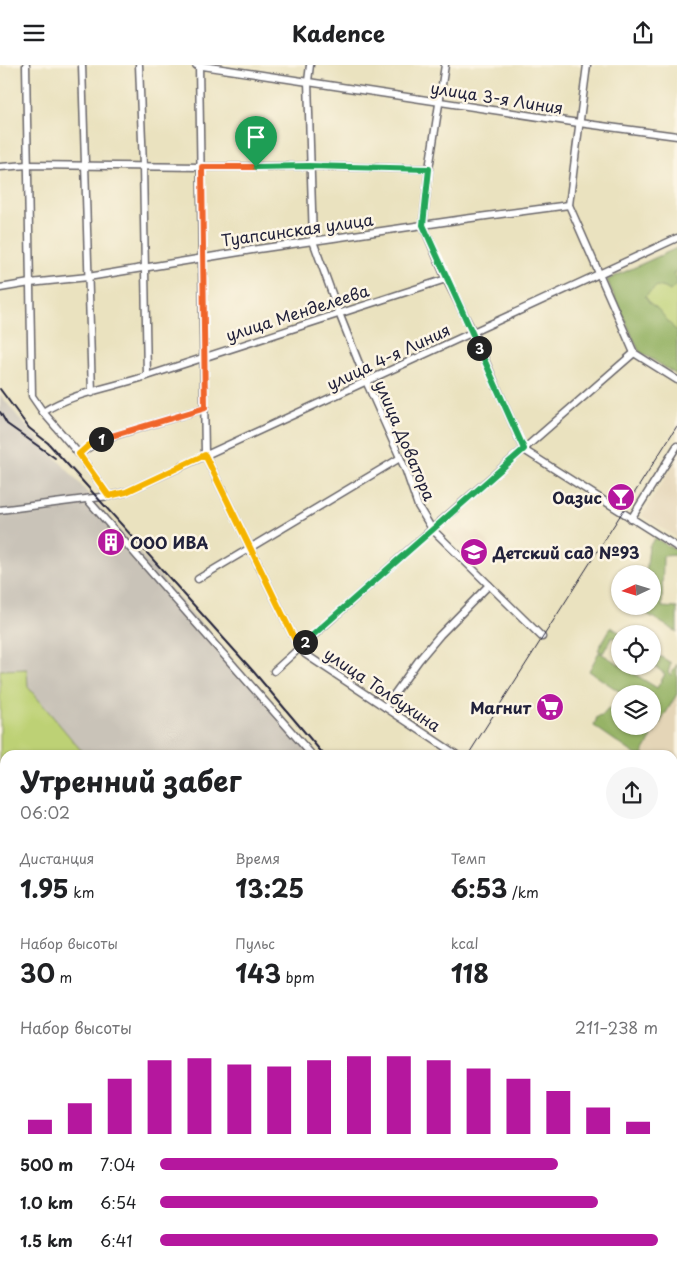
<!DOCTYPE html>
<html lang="ru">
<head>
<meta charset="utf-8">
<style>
  :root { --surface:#fff; --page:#f6f6f6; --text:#202124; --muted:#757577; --accent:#b5179e }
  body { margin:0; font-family:"Playpen Sans",sans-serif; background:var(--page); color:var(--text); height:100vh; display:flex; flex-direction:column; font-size:19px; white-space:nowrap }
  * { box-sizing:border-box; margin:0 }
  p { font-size:16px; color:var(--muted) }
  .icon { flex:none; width:28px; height:28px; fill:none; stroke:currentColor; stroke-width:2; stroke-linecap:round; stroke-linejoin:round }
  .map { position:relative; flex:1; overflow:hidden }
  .drawer { position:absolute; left:0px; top:685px; width:678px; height:519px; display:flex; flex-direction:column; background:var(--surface); border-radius:15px 15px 0 0; box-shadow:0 1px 4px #0004 }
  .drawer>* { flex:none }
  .needle { width:32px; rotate:266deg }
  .buttons { position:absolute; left:611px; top:500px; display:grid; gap:10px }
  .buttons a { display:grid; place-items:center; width:50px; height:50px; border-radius:50%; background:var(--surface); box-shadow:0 1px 4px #0004; font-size:25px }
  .pin { position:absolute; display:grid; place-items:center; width:42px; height:42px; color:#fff; margin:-51px -21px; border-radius:50% 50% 50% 0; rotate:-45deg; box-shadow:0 0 5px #0007 }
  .pin .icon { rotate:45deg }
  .km { position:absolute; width:25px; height:25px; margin:-12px; border-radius:50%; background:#222; color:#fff; font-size:14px; line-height:25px; text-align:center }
  .round { display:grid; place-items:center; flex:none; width:52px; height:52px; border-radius:26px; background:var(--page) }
  .head { display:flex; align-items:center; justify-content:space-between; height:85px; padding:0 20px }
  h1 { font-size:28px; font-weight:700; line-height:38px }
  .figures { display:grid; grid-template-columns:repeat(3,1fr); gap:8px; height:85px; padding:5px 20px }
  .figures div { display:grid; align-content:center }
  .figures b { font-size:25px; font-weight:700 }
  .figures small { font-size:14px; font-weight:400 }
  .figures p { font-size:14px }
  .chart { height:140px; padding:10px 20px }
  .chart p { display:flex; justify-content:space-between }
  .chart svg { width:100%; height:90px; margin-top:5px; stroke:var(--accent); stroke-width:6 }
  ul { padding:0 20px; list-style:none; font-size:16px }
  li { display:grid; grid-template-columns:80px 60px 1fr; align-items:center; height:38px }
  li i { height:12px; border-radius:6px; background:var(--accent) }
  header { display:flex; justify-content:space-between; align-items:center; height:65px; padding:0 20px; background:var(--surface); font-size:22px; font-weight:700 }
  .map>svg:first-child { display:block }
  .built { fill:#e4d5b7 }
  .industrial { fill:#c9c3b8 }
  .green { fill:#bdd175; stroke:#707a58 }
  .forest { fill:#96b366; stroke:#5c6a50 }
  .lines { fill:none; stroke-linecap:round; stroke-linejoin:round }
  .minor-casing { stroke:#686569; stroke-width:9 }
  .minor { stroke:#fff; stroke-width:6 }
  .tram { stroke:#22223b; stroke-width:1 }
  .rail { stroke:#22223b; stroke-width:2 }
  .split-1-casing { stroke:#fff; stroke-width:10 }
  .split-2-casing { stroke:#fff; stroke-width:10 }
  .split-3-casing { stroke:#fff; stroke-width:10 }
  .split-4-casing { stroke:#fff; stroke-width:10 }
  .split-1 { stroke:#f0652b; stroke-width:6 }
  .split-2 { stroke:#f5b400; stroke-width:6 }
  .split-3 { stroke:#22a559; stroke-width:6 }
  .split-4 { stroke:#22a559; stroke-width:6 }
  .labels { text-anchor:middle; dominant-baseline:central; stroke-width:5; stroke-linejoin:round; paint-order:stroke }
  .street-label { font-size:16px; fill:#22223b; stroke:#fcf5e5 }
  .poi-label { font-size:16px; font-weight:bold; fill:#22223b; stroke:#fcf5e5; text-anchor:end }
</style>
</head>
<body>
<header><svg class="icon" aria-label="menu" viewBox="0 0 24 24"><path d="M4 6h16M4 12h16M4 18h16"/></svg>Kadence<svg class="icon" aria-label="share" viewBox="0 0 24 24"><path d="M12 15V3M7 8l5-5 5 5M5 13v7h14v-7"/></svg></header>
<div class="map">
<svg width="677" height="1203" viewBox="0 0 677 1203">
  <rect width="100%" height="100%" fill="#fcf5e5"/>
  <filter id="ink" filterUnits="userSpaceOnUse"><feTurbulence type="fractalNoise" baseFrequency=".02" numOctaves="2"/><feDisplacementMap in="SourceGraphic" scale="10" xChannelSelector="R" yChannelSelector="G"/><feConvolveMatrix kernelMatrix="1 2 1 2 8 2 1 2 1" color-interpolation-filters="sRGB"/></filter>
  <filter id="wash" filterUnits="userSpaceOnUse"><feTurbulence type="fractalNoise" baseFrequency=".0096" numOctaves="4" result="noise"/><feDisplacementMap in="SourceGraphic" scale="20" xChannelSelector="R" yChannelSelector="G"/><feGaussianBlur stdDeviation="1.12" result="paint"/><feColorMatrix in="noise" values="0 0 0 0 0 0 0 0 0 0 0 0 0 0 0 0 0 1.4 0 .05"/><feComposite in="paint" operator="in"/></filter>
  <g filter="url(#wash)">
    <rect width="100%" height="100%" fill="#eae2bf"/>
    <g class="built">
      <polygon points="677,394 677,472 642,451"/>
      <polygon points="443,463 457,468 464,463 473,469 477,465 490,479 473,495"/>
      <polygon points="677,619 677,720 673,717 672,690 636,690"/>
      <polygon points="672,1050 677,1050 677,1076 673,1083"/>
    </g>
    <g class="industrial">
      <polygon points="0,329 19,353 73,411 315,690 85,690 28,622 27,604 0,605"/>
      <polygon points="672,833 677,835 677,1023 673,1029"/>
      <rect x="170" y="1199" width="228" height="4"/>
      <rect x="426" y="1199" width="45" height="4"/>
    </g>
    <g class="green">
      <polygon points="677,183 677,310 639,286 607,215"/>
      <polygon points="27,604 28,622 85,690 5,690 5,1199 160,1199 161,1203 0,1203 0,605"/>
    </g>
    <g class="forest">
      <polygon points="677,183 677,206 673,208 677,215 677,219 670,226 665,223 657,221 645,231 650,238 658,244 677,267 677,310 639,286 607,215"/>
      <polygon points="655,473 677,486 677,490 663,491 662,542 677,543 677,567 642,546 643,541 652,541 652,509 646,509 649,481"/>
      <polygon points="611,562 622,569 620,569 620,578 612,572 603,588 598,585"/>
      <polygon points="599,587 657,623 665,609 653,600 653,587 671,598 668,608 671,610 677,599 677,629 643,687 646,690 636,690 594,661 597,652 602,651 609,643 620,650 620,661 652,661 652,629 623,629 589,606"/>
      <polygon points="673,726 677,729 677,754 675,754 673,781"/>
      <polygon points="526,1199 544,1199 548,1202 551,1199 570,1199 567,1203 526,1203"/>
    </g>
  </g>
  <g filter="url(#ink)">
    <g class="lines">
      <g class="minor-casing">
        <g id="minor">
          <polyline points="26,0 32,331 43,347 79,389 109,431"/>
          <polyline points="82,0 92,328"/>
          <polyline points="139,0 143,101 147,311"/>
          <polyline points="196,0 579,58 677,71"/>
          <polyline points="199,0 205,390 295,575 305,589 457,690"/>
          <polyline points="310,0 308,16 313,176 339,248 366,316 406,406 418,441 432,464 542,572"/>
          <polyline points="445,0 429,104 423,160 446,214 473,267 524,385 677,482"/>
          <polyline points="587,0 569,140 634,288 677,315"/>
          <polyline points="0,102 28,100 202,102 309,101 429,104"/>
          <polyline points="0,223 30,218 88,212 258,184 464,154 569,140"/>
          <path d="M43 347C74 327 115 322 150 310 249 277 348 245 446 214"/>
          <polyline points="79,389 100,375 205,343"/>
          <polyline points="87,434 312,690"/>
          <polyline points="0,445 109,431 126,427 677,173"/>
          <polyline points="631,454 677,381"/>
          <polyline points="198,514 400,393"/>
          <polyline points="274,606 432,464 634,288"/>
          <polyline points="385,642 419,595 440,570 489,520"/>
          <polyline points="672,827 677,830"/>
          <polyline points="672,1039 677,1038"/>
          <polyline points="165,1199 165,1203"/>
        </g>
      </g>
      <use href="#minor" class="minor"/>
      <g class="tram">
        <polyline points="468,690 677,361"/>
        <polyline points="421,1199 421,1203"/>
      </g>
      <g class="rail">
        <polyline points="0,324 29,363 48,378 77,410 253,606 324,690"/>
        <polyline points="0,347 7,359 55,393"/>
        <polyline points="411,1199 411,1203"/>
      </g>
    </g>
  </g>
  <g class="lines" filter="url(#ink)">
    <g class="split-1-casing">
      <polyline id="split-1" points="101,374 205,343 202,102 256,102"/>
    </g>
    <g class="split-2-casing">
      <polyline id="split-2" points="101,374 88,381 79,389 109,431 126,427 205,390 295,575 299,582 305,577"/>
    </g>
    <g class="split-3-casing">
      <polyline id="split-3" points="305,577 524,384 479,283"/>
    </g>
    <g class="split-4-casing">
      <polyline id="split-4" points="256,102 309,101 429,104 423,160 479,283"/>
    </g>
    <use href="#split-1" class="split-1"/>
    <use href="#split-2" class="split-2"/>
    <use href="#split-3" class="split-3"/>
    <use href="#split-4" class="split-4"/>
  </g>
  <defs>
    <g id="bar-disc" transform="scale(1.4375)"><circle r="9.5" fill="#b5179e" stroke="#fcf5e5"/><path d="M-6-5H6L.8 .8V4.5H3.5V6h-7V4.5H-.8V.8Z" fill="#fff"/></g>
    <g id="building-disc" transform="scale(1.4375)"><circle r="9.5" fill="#b5179e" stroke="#fcf5e5"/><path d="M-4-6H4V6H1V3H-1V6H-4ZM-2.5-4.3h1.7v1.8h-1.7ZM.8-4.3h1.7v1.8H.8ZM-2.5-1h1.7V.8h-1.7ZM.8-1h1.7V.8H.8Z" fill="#fff"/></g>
    <g id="school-disc" transform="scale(1.4375)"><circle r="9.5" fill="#b5179e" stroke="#fcf5e5"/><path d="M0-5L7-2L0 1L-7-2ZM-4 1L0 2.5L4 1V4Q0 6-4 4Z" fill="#fff"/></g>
    <g id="supermarket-disc" transform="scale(1.4375)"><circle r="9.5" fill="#b5179e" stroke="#fcf5e5"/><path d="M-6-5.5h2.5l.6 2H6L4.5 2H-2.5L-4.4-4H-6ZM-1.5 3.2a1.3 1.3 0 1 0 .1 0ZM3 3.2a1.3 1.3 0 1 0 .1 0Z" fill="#fff"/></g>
  </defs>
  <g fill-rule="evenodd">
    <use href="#bar-disc" x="621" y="432"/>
    <use href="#building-disc" x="111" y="477"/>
    <use href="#school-disc" x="474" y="487"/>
    <use href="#supermarket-disc" x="550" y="642"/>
  </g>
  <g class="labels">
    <g class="street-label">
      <text transform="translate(497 32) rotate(9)">улица 3-я Линия</text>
      <text transform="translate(297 164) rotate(-8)">Туапсинская улица</text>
      <text transform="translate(297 247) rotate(-18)">улица Менделеева</text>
      <text transform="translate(388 291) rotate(-25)">улица 4-я Линия</text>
      <text transform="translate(406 375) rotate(67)">улица Доватора</text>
      <text transform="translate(383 624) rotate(34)">улица Толбухина</text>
    </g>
    <g class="poi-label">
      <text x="602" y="432">Оазис</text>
      <text x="130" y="477" text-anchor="start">ООО ИВА</text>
      <text x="493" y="487" text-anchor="start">Детский сад №93</text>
      <text x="531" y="642">Магнит</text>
    </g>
  </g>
</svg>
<div class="buttons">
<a><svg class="needle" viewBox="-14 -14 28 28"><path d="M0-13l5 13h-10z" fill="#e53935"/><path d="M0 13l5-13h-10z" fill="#757577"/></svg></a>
<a><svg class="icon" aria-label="locate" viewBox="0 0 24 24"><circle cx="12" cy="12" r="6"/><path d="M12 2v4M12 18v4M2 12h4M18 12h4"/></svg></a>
<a><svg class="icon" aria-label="layers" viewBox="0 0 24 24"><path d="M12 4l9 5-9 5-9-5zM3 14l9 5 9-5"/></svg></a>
</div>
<div class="pin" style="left:256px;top:102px;background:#1e9e55"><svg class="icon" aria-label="arrive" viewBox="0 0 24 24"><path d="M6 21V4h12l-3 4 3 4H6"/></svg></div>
<b class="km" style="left:101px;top:374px">1</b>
<b class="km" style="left:305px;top:577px">2</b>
<b class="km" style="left:479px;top:283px">3</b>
<section class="drawer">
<div class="head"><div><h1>Утренний забег</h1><p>06:02</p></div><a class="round"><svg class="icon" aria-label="share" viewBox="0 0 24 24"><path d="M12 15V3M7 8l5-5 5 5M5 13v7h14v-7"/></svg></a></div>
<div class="figures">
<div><p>Дистанция</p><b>1.95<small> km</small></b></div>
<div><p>Время</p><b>13:25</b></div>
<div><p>Темп</p><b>6:53<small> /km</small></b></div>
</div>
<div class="figures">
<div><p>Набор высоты</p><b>30<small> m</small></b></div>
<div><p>Пульс</p><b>143<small> bpm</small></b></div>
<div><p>kcal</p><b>118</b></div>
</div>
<div class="chart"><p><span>Набор высоты</span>211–238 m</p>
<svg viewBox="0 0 160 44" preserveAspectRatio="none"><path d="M5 44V37M15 44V29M25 44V17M35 44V8M45 44V7M55 44V10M65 44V11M75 44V8M85 44V6M95 44V6M105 44V8M115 44V12M125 44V17M135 44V23M145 44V31M155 44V38"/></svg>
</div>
<ul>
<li><b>500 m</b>7:04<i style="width:80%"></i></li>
<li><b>1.0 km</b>6:54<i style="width:88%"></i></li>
<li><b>1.5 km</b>6:41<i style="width:100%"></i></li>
</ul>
</section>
</div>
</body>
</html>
